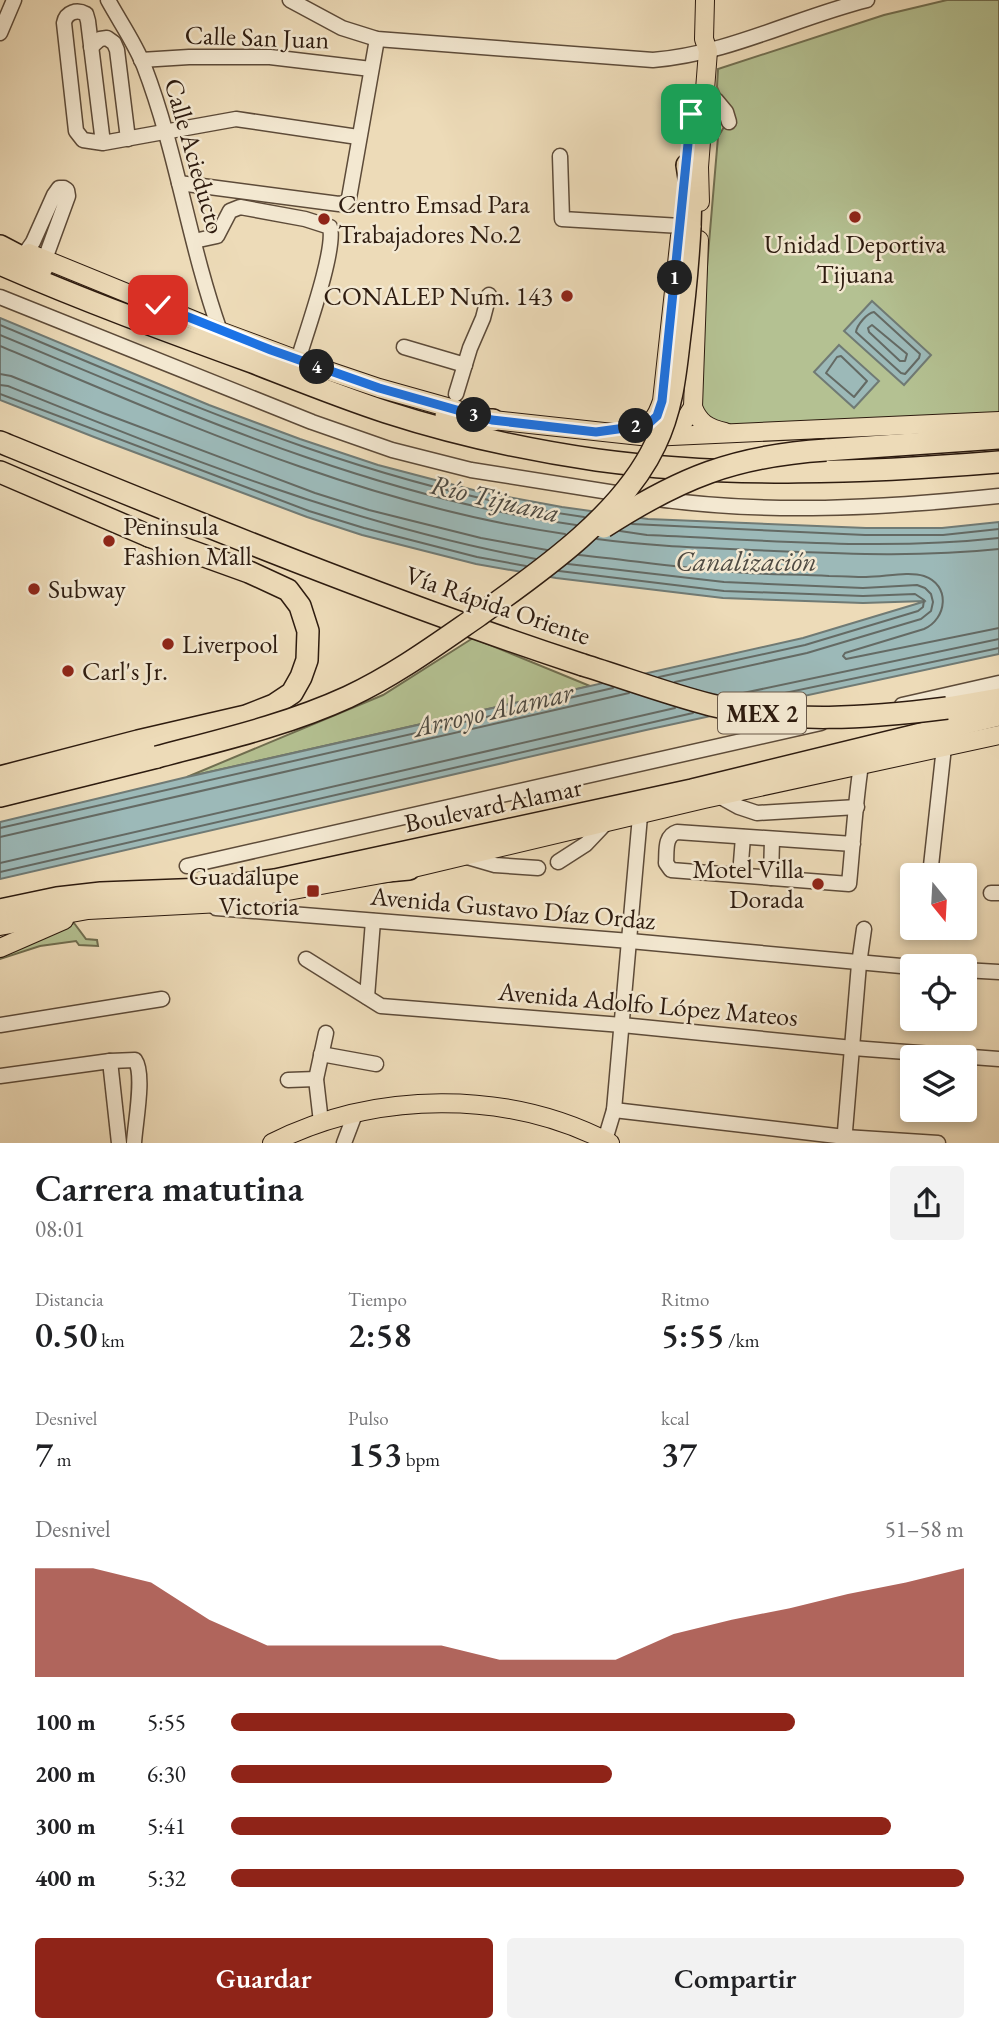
<!DOCTYPE html>
<html lang="es">
<head>
<meta charset="utf-8">
<style>
  :root { --surface:#fff; --page:#f2f2f2; --text:#202124; --muted:#757577; --accent:#8f2418 }
  body { margin:0; font-family:"EB Garamond",serif; background:var(--page); color:var(--text); height:100vh; display:flex; flex-direction:column; font-size:26px; white-space:nowrap }
  * { box-sizing:border-box; margin:0 }
  p { font-size:23px; color:var(--muted) }
  .icon { flex:none; width:38px; height:38px; fill:none; stroke:currentColor; stroke-width:2; stroke-linecap:round; stroke-linejoin:round }
  .map { position:relative; height:1143px; overflow:hidden }
  .drawer { display:flex; flex-direction:column; background:var(--surface); flex:1 }
  .drawer>* { flex:none }
  .needle { width:46px; rotate:162deg }
  .controls { position:absolute; left:900px; top:863px; display:grid; gap:14px }
  .controls a { display:grid; place-items:center; width:77px; height:77px; border-radius:7px; background:var(--surface); box-shadow:0 4px 10px #0003; font-size:35px }
  .pin { position:absolute; display:grid; place-items:center; width:60px; height:60px; color:#fff; margin:-30px; border-radius:14px; box-shadow:0 4px 10px #0006 }
  .km { position:absolute; width:35px; height:35px; margin:-18px; border-radius:50%; background:#222; color:#fff; font-size:19px; line-height:35px; text-align:center }
  .round { display:grid; place-items:center; flex:none; width:74px; height:74px; border-radius:7px; background:var(--page) }
  .summary { display:flex; align-items:center; justify-content:space-between; height:119px; padding:0 35px }
  h1 { font-size:38px; font-weight:600; line-height:52px }
  .metrics { display:grid; grid-template-columns:repeat(3,1fr); gap:10px; height:119px; padding:7px 35px }
  .metrics div { display:grid; align-content:center }
  .metrics b { font-size:35px; font-weight:600 }
  .metrics small { font-size:19px; font-weight:400 }
  .metrics p { font-size:19px }
  .chart { height:196px; padding:14px 35px }
  .chart p { display:flex; justify-content:space-between }
  .chart svg { width:100%; height:126px; margin-top:7px; fill:var(--accent); opacity:.7 }
  .cta { display:flex; gap:14px; margin-top:auto; padding:14px 35px }
  .cta a { flex:1; height:80px; border-radius:7px; background:var(--accent); color:#fff; font-size:28px; font-weight:600; line-height:80px; text-align:center }
  .cta a+a { background:var(--page); color:var(--text) }
  ul { padding:0 35px; list-style:none; font-size:23px }
  li { display:grid; grid-template-columns:112px 84px 1fr; align-items:center; height:52px }
  li i { height:18px; border-radius:9px; background:var(--accent) }
  .map>svg:first-child { display:block }
  .green { fill:#b4c192; stroke:#706e50; stroke-width:2 }
  .water { fill:#9cb9b8; stroke:#707a74; stroke-width:2 }
  .lines { fill:none; stroke-linecap:round; stroke-linejoin:round }
  .shore { stroke:#646a64; stroke-width:2 }
  .minor-casing { stroke:#5d4b39; stroke-width:17 }
  .major-casing { stroke:#2d1b0f; stroke-width:20 }
  .highway-casing { stroke:#2d1b0f; stroke-width:24 }
  .minor { stroke:#f3e8d1; stroke-width:14 }
  .major { stroke:#eddbb8; stroke-width:18 }
  .highway { stroke:#eddbb8; stroke-width:21 }
  .highway-bridge-casing { stroke:#2d1b0f; stroke-width:24; stroke-linecap:butt }
  .highway-bridge { stroke:#eddbb8; stroke-width:21 }
  .route-casing { stroke:#fff; stroke-width:14 }
  .route { stroke:#1a73e8; stroke-width:9 }
  .poi-dot { fill:#8f2418; stroke:#f3e8d1; stroke-width:2.5 }
  .labels { text-anchor:middle; dominant-baseline:central; stroke-width:5; stroke-linejoin:round; paint-order:stroke }
  .shield { fill:#f3e8d1; stroke:#685849; stroke-width:2 }
  .shield-label { font-size:24px; font-weight:bold; fill:#2d1b0f }
  .street-label { font-size:26px; fill:#2d1b0f; stroke:#f3e8d1 }
  .poi-label { font-size:26px; fill:#2d1b0f; stroke:#f3e8d1; text-anchor:start }
  .water-label { font-size:28px; font-style:italic; fill:#4e4a42; stroke:#f3e8d1 }
</style>
</head>
<body>
<div class="map">
<svg width="999" height="1143" viewBox="0 0 999 1143">
  <rect width="100%" height="100%" fill="#eddbb8"/>
  <filter id="stains"><feTurbulence type="fractalNoise" baseFrequency=".00286" numOctaves="4"/><feColorMatrix values="0 0 0 0 .2 0 0 0 0 .09 0 0 0 0 .02 0 0 0 .5 -.17"/></filter>
  <radialGradient id="worn" r=".72"><stop offset=".6" stop-color="#630" stop-opacity="0"/><stop offset="1" stop-color="#630" stop-opacity=".3"/></radialGradient>
  <g class="green">
    <polygon points="947,0 999,0 999,417 729,430 695,408 718,137 730,117 717,87 718,69 884,15"/>
    <polygon points="473,638 590,686 187,777 383,695"/>
    <polygon points="74,923 86,939 97,940 98,946 79,945 76,941 40,946 0,959 0,952"/>
  </g>
  <g class="water">
    <polygon points="872,301 931,355 904,385 844,331"/>
    <polygon points="0,318 209,405 300,439 378,465 481,492 562,507 648,519 866,528 942,528 999,522 999,654 646,730 0,879 0,822 187,777 803,638 926,601 863,603 723,598 556,578 476,564 362,535 307,517 94,437 0,400"/>
    <polygon points="839,345 879,381 854,408 814,372"/>
  </g>
  <g class="lines">
    <g class="shore">
      <path d="M874 312 920 354 919 358 905 374 901 373 856 332C857 325 867 313 874 312Z"/>
      <path d="M0 325C190 405 378 489 584 517"/>
      <polygon points="872,325 907,354 905,361 900,361 869,332 868,328"/>
      <path d="M0 335C187 413 373 497 576 525"/>
      <path d="M0 346C183 423 367 506 565 534"/>
      <polygon points="841,356 867,381 854,397 826,373 837,357"/>
      <polyline points="0,374 11,376 103,413 315,493 369,510 481,538 547,550"/>
      <path d="M0 385 8 386C181 456 351 525 536 559"/>
      <polyline points="0,394 309,511 364,528 477,557 526,566"/>
      <polyline points="632,524 865,535 943,535 999,529"/>
      <path d="M620 531 647 535C764 540 882 551 999 538"/>
      <path d="M597 539C656 547 714 548 774 551 849 554 924 557 999 549"/>
      <path d="M579 555C627 560 675 567 722 571 757 575 793 574 829 576 841 576 854 577 866 577 884 577 908 571 924 576 951 585 947 619 924 629L845 653 843 656 846 659 999 628"/>
      <polyline points="568,564 724,582 863,588 917,585 925,588 931,594 933,602 931,611 921,619 807,653 675,682"/>
      <polyline points="559,571 724,591 863,596 915,594 924,600 923,607 918,611 805,645 659,677"/>
      <polyline points="729,696 999,639"/>
      <polyline points="751,700 999,648"/>
      <polyline points="0,828 613,688"/>
      <polyline points="0,837 629,693"/>
      <polyline points="0,863 675,708"/>
      <polyline points="0,872 693,713"/>
    </g>
    <g class="minor-casing">
      <g id="minor">
        <path d="M108 0C120 22 135 43 144 66 177 152 189 244 220 331"/>
        <path d="M290 0 342 28 377 39 653 60C728 54 795 18 867 0"/>
        <polyline points="0,33 14,0"/>
        <polyline points="91,47 100,39 107,38 114,43 117,50 128,139"/>
        <polyline points="141,60 189,57 270,57 371,69"/>
        <polyline points="702,113 710,101 716,100 726,112 729,122"/>
        <path d="M103 143 88 21 86 14C77 9 66 12 64 23L76 131 83 140 103 143 236 119 358 137"/>
        <polyline points="560,156 562,219 681,226"/>
        <polyline points="179,183 339,204 345,203 349,198 377,39"/>
        <path d="M194 241 217 236 230 211 240 207 305 219 330 227C336 250 306 333 298 360"/>
        <polyline points="26,252 33,242 54,195 59,188 64,188 67,190 68,196 45,259"/>
        <polyline points="0,297 312,422 392,450 471,470 628,495"/>
        <polyline points="404,347 465,365"/>
        <polyline points="456,394 470,348 483,318 489,295"/>
        <path d="M651 498C766 515 884 508 999 496"/>
        <polyline points="902,705 999,683"/>
        <polyline points="719,796 739,807 757,813 857,807"/>
        <path d="M853 844 677 832C664 836 667 852 666 863L671 870 849 884C853 844 855 804 861 765"/>
        <polyline points="464,856 495,865 538,868"/>
        <polyline points="558,862 586,844 604,825"/>
        <polyline points="187,866 821,723"/>
        <polyline points="740,875 743,837"/>
        <polyline points="930,875 944,747"/>
        <polyline points="771,878 772,839"/>
        <polyline points="991,893 999,893"/>
        <polyline points="216,908 630,941 912,967"/>
        <polyline points="306,959 381,1006 622,1025 853,1048 999,1059"/>
        <polyline points="964,970 999,972"/>
        <polyline points="367,997 373,921"/>
        <polyline points="0,1025 162,999"/>
        <polyline points="321,1054 376,1064"/>
        <polyline points="110,1061 119,1143"/>
        <path d="M0 1076 110 1061 135 1060C145 1074 135 1124 134 1143"/>
        <polyline points="288,1080 316,1079"/>
        <polyline points="614,1110 845,1137 938,1143"/>
        <polyline points="321,1122 316,1079 326,1033"/>
        <polyline points="605,1140 614,1110 640,816"/>
        <polyline points="344,1143 355,1114"/>
        <polyline points="844,1143 859,964 864,929"/>
      </g>
    </g>
    <g class="major-casing">
      <g id="major">
        <polyline points="700,202 699,167 708,51 704,39 705,0"/>
        <path d="M699 240 693 407C699 423 708 428 725 432"/>
        <polyline points="29,253 220,331 314,366 379,388 493,420 650,437 999,421"/>
        <polyline points="663,408 668,422 673,425 684,421 693,407"/>
        <path d="M626 428C649 424 654 425 662 401L680 236"/>
        <polyline points="0,926 88,910 221,903 409,869 704,799 999,735"/>
        <polyline points="0,948 64,920"/>
        <path d="M272 1143C375 1091 507 1089 610 1143"/>
      </g>
    </g>
    <g class="highway-casing">
      <g id="highway">
        <polyline points="687,165 691,191 690,227"/>
        <polyline points="0,246 42,268"/>
        <path d="M0 264C82 300 167 331 252 362 296 379 340 397 386 412 454 434 527 450 597 460 730 478 866 473 999 462"/>
        <polyline points="446,416 471,420 493,420"/>
        <path d="M0 442C193 521 385 600 583 665"/>
        <polyline points="826,450 999,438"/>
        <polyline points="0,472 149,536 163,539"/>
        <polyline points="947,708 999,699"/>
        <polyline points="0,777 138,741 246,716 274,705 292,693 301,677 307,660 308,631 300,606 288,590 249,572 149,536"/>
        <polyline points="0,796 157,757"/>
        <polyline points="366,873 409,869"/>
        <polyline points="0,910 57,898 101,893 205,889 275,880 692,790 999,715"/>
      </g>
    </g>
    <use href="#minor" class="minor"/>
    <use href="#major" class="major"/>
    <use href="#highway" class="highway"/>
    <g class="highway-bridge-casing">
      <g id="highway-bridge">
        <path d="M604 527C680 478 734 456 826 450"/>
        <path d="M583 665C625 678 668 694 711 705 789 724 869 718 947 708"/>
        <path d="M157 757C221 740 287 725 348 697 395 675 436 645 478 616 540 572 622 515 655 445 671 412 675 379 679 343 684 304 688 266 690 227"/>
      </g>
    </g>
    <use href="#highway-bridge" class="highway-bridge"/>
  </g>
  <g class="lines">
    <g class="route-casing">
      <polyline id="route" points="158,305 271,350 379,388 492,420 596,432 647,425 657,416 662,401 691,114"/>
    </g>
    <use href="#route" class="route"/>
  </g>
  <g class="poi-dot">
    <circle cx="855" cy="217" r="7"/>
    <circle cx="324" cy="219" r="7"/>
    <circle cx="567" cy="296" r="7"/>
    <circle cx="109" cy="541" r="7"/>
    <circle cx="34" cy="589" r="7"/>
    <circle cx="168" cy="644" r="7"/>
    <circle cx="68" cy="671" r="7"/>
    <circle cx="818" cy="884" r="7"/>
    <rect x="306" y="884" width="14" height="14" rx="3.5"/>
  </g>
  <g class="labels">
    <rect class="shield" x="718" y="692.5" width="88" height="41" rx="5"/>
    <g class="shield-label">
      <text x="762" y="713">MEX 2</text>
    </g>
    <g class="street-label">
      <text transform="translate(257 37) rotate(2)">Calle San Juan</text>
      <text transform="translate(195 156) rotate(74)">Calle Acieducto</text>
      <text transform="translate(498 605) rotate(19)">Vía Rápida Oriente</text>
      <text transform="translate(493 805) rotate(-12)">Boulevard Alamar</text>
      <text transform="translate(513 908) rotate(5)">Avenida Gustavo Díaz Ordaz</text>
      <text transform="translate(648 1004) rotate(5)">Avenida Adolfo López Mateos</text>
    </g>
    <g class="poi-label">
      <text x="338" y="204">Centro Emsad Para<tspan x="338" dy="30">Trabajadores No.2</tspan></text>
      <text x="855" y="244" text-anchor="middle">Unidad Deportiva<tspan x="855" dy="30">Tijuana</tspan></text>
      <text x="553" y="296" text-anchor="end">CONALEP Num. 143</text>
      <text x="123" y="526">Peninsula<tspan x="123" dy="30">Fashion Mall</tspan></text>
      <text x="48" y="589">Subway</text>
      <text x="182" y="644">Liverpool</text>
      <text x="82" y="671">Carl's Jr.</text>
      <text x="804" y="869" text-anchor="end">Motel Villa<tspan x="804" dy="30">Dorada</tspan></text>
      <text x="299" y="876" text-anchor="end">Guadalupe<tspan x="299" dy="30">Victoria</tspan></text>
    </g>
    <g class="water-label">
      <text transform="translate(495 498) rotate(13)">Río Tijuana</text>
      <text x="746" y="561">Canalización</text>
      <text transform="translate(493 709) rotate(-13)">Arroyo Alamar</text>
    </g>
  </g>
  <rect width="100%" height="100%" filter="url(#stains)"/>
  <rect width="100%" height="100%" fill="url(#worn)"/>
</svg>
<div class="controls">
<a><svg class="needle" viewBox="-14 -14 28 28"><path d="M0-13l5 13h-10z" fill="#e53935"/><path d="M0 13l5-13h-10z" fill="#757577"/></svg></a>
<a><svg class="icon" aria-label="locate" viewBox="0 0 24 24"><circle cx="12" cy="12" r="6"/><path d="M12 2v4M12 18v4M2 12h4M18 12h4"/></svg></a>
<a><svg class="icon" aria-label="layers" viewBox="0 0 24 24"><path d="M12 4l9 5-9 5-9-5zM3 14l9 5 9-5"/></svg></a>
</div>
<div class="pin" style="left:691px;top:114px;background:#1e9e55"><svg class="icon" aria-label="arrive" viewBox="0 0 24 24"><path d="M6 21V4h12l-3 4 3 4H6"/></svg></div>
<div class="pin" style="left:158px;top:305px;background:#d93025"><svg class="icon" aria-label="check" viewBox="0 0 24 24"><path d="M5 12l5 5 9-10"/></svg></div>
<b class="km" style="left:675px;top:278px">1</b>
<b class="km" style="left:636px;top:426px">2</b>
<b class="km" style="left:474px;top:415px">3</b>
<b class="km" style="left:317px;top:367px">4</b>
</div>
<section class="drawer">
<div class="summary"><div><h1>Carrera matutina</h1><p>08:01</p></div><a class="round"><svg class="icon" aria-label="share" viewBox="0 0 24 24"><path d="M12 15V3M7 8l5-5 5 5M5 13v7h14v-7"/></svg></a></div>
<div class="metrics">
<div><p>Distancia</p><b>0.50<small> km</small></b></div>
<div><p>Tiempo</p><b>2:58</b></div>
<div><p>Ritmo</p><b>5:55<small> /km</small></b></div>
</div>
<div class="metrics">
<div><p>Desnivel</p><b>7<small> m</small></b></div>
<div><p>Pulso</p><b>153<small> bpm</small></b></div>
<div><p>kcal</p><b>37</b></div>
</div>
<div class="chart"><p><span>Desnivel</span>51–58 m</p>
<svg viewBox="0 0 160 44" preserveAspectRatio="none"><path d="M0 44V6L10 6L20 11L30 24L40 33L50 33L60 33L70 33L80 38L90 38L100 38L110 29L120 24L130 20L140 15L150 11L160 6V44z"/></svg>
</div>
<ul>
<li><b>100 m</b>5:55<i style="width:77%"></i></li>
<li><b>200 m</b>6:30<i style="width:52%"></i></li>
<li><b>300 m</b>5:41<i style="width:90%"></i></li>
<li><b>400 m</b>5:32<i style="width:100%"></i></li>
</ul>
<div class="cta"><a>Guardar</a><a>Compartir</a></div>
</section>
</body>
</html>
